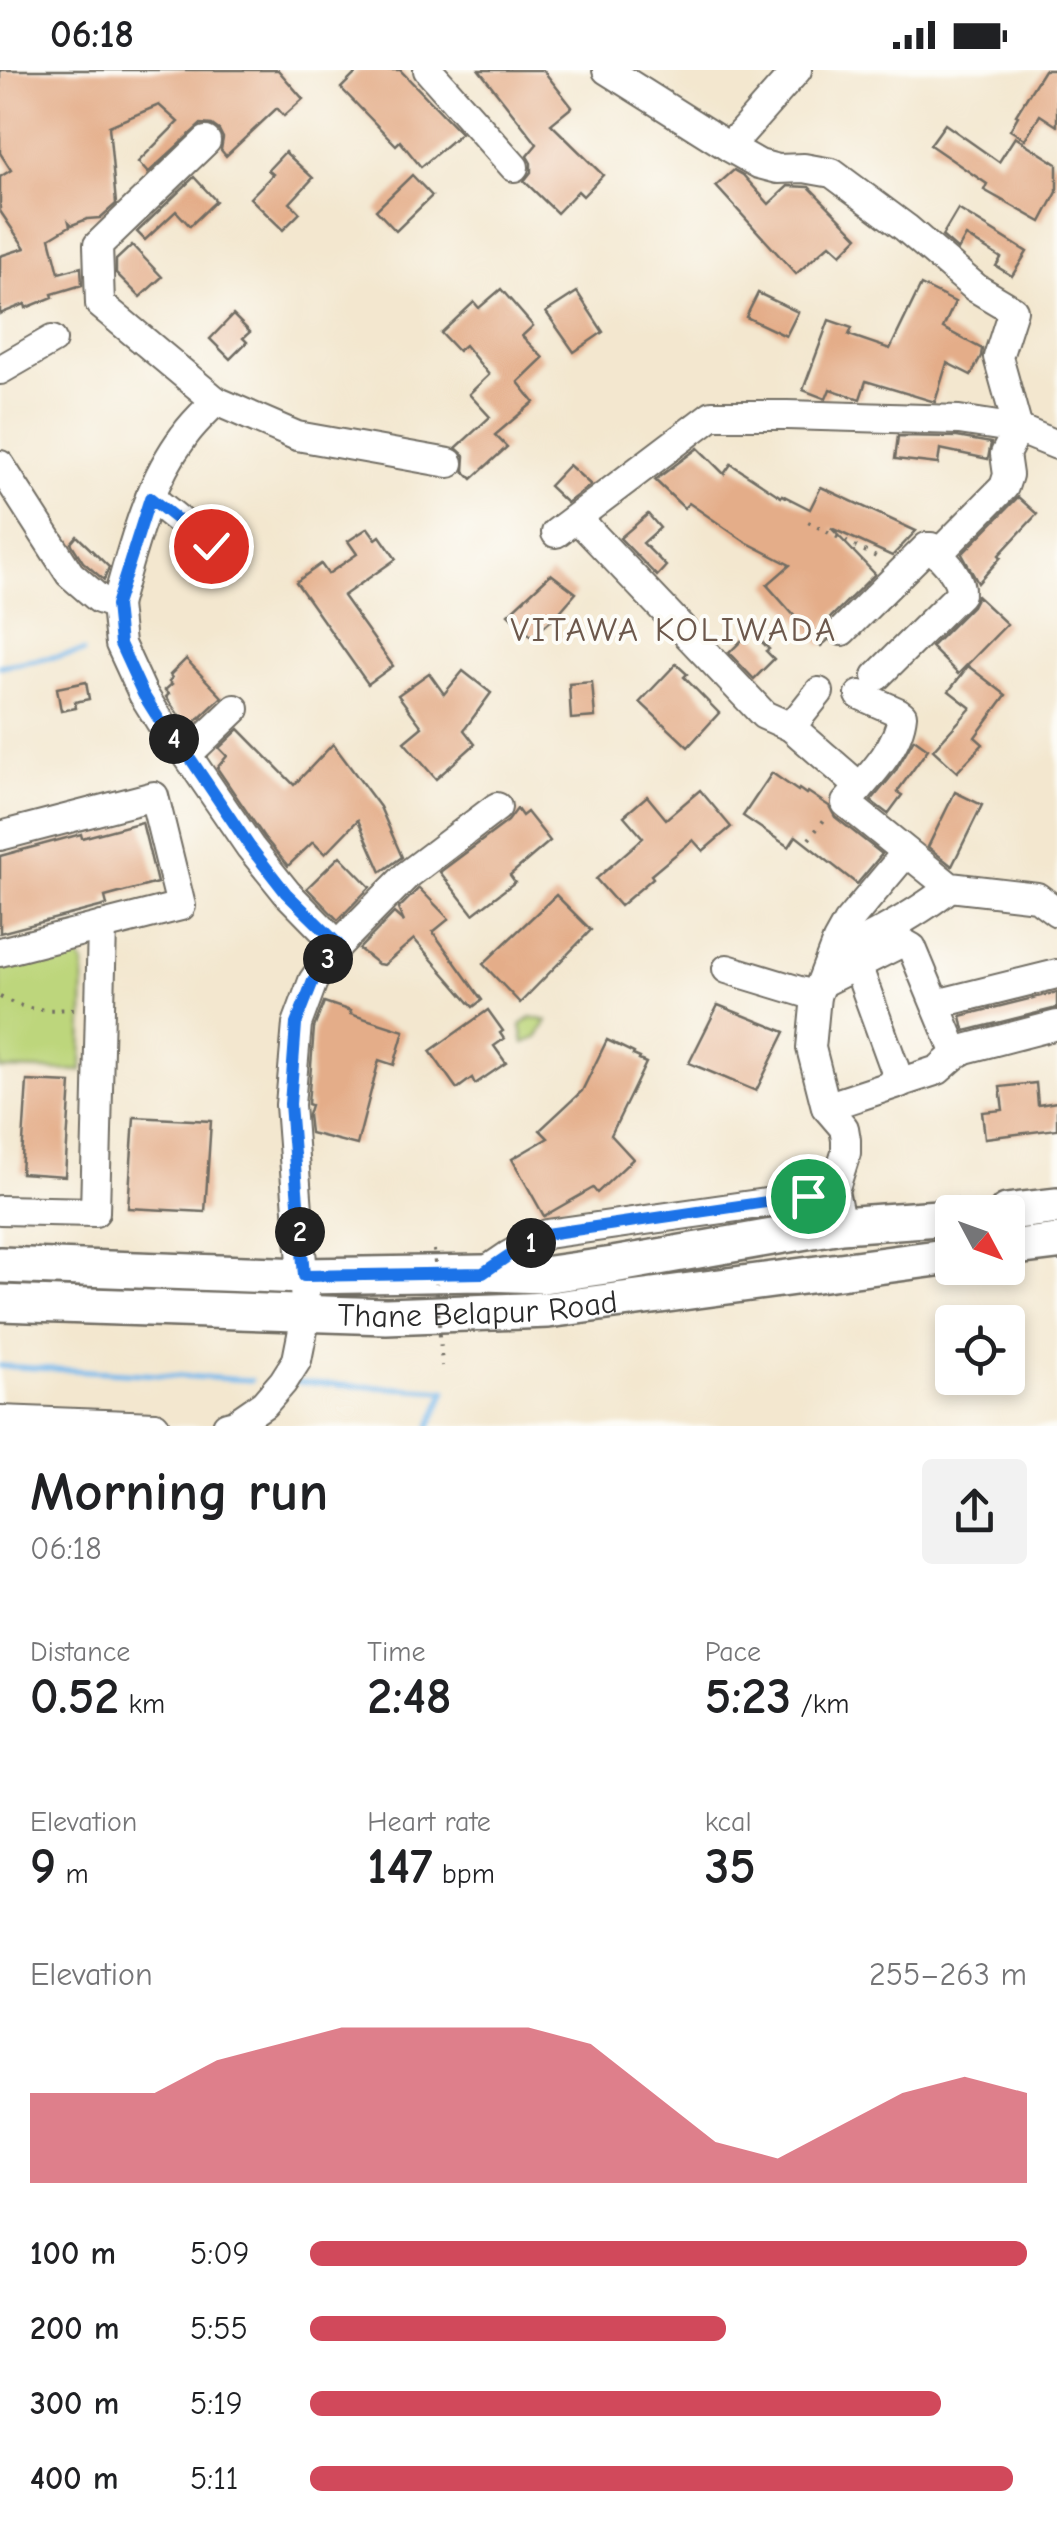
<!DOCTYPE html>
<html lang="en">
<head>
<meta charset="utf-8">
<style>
  :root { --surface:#fff; --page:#f2f2f2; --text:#202124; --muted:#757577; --accent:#d1495b }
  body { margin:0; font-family:"Comic Neue",sans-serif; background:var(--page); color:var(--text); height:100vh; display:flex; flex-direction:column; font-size:38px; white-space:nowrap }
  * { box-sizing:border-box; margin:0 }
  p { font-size:32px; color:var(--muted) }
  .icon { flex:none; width:55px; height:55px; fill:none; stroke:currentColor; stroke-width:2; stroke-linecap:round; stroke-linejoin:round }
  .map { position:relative; height:1356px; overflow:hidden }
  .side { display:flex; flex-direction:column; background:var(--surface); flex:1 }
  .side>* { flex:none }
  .needle { width:65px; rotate:131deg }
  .fabs { position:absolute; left:935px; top:1125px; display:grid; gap:20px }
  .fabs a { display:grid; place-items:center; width:90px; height:90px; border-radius:10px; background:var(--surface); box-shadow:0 5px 15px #0003; font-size:50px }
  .pin { position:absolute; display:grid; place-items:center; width:85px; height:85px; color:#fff; margin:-42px; border:5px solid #fff; border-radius:50%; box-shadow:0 2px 10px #0007 }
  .km { position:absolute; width:50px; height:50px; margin:-25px; border-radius:50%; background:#222; color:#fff; font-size:28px; line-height:50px; text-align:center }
  .round { display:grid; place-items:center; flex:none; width:105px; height:105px; border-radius:10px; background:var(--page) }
  .headline { display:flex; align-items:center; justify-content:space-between; height:170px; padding:0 30px }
  h1 { font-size:55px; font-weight:700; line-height:75px }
  .stats { display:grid; grid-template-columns:repeat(3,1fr); gap:15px; height:170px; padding:10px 30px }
  .stats div { display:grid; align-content:center }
  .stats b { font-size:50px; font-weight:700 }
  .stats small { font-size:28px; font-weight:400 }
  .stats p { font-size:28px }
  .chart { height:280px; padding:20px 30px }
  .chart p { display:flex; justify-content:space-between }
  .chart svg { width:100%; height:180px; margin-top:10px; fill:var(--accent); opacity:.7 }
  ul { padding:0 30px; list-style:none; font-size:32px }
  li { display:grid; grid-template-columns:160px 120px 1fr; align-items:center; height:75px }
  li i { height:25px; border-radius:12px; background:var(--accent) }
  .status { display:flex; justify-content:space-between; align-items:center; height:70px; padding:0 50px; background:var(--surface); direction:ltr }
  .status svg { height:28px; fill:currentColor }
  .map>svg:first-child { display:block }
  .green { fill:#bdd67b; stroke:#748053; stroke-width:2.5 }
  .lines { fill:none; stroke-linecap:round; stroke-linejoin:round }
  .stream { stroke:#75b8eb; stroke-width:5 }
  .building { fill:#e4ad89 }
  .minor-casing { stroke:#716d64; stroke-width:32 }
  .major-casing { stroke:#716d64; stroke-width:40 }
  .path { stroke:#716d64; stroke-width:4; stroke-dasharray:2.5 8; stroke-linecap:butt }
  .minor { stroke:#fff; stroke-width:28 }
  .major { stroke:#fff; stroke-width:35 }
  .path-bridge { stroke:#716d64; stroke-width:4; stroke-dasharray:2.5 8; stroke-linecap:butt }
  .route-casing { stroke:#fff; stroke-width:20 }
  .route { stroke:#1a73e8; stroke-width:12 }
  .labels { text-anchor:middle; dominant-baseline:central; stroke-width:8; stroke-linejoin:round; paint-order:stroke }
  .street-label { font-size:32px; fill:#2b2b2b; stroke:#fdfcf7 }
  .neighbourhood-label { font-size:35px; letter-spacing:2.5px; fill:#6c584c; stroke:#fdfcf7 }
</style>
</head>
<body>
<div class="status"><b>06:18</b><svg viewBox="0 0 49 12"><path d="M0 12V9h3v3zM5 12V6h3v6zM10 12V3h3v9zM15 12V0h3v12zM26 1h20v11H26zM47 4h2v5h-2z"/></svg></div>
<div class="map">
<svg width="1057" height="1356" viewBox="0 0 1057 1356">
  <rect width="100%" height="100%" fill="#fdfcf7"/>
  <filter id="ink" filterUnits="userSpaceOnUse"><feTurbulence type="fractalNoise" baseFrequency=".01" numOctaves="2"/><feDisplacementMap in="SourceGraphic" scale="20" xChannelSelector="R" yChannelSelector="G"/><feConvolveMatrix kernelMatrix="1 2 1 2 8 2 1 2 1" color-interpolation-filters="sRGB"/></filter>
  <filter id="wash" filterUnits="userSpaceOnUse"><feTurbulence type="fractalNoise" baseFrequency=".0048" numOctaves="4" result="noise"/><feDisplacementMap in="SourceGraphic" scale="40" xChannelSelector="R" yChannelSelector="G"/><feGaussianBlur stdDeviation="2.25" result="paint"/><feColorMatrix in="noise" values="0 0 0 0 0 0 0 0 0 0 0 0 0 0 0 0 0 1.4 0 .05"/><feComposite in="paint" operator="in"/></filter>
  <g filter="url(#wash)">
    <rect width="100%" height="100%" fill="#f3e7cf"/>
    <g class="green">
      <polygon points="62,881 76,884 84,895 82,1001 0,999 0,896"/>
      <polygon points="532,947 547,951 537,968 524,973 521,955"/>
    </g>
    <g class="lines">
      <g class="stream">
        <polyline points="0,596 83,582"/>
        <polyline points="0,1296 251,1310"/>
        <polyline points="293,1312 446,1321 430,1356"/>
      </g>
    </g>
    <g id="blocks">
      <g class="building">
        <polygon points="0,0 278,0 303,29 284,46 277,38 226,86 221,80 223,68 219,60 212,55 201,54 148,103 138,92 178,52 159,35 109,56 116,134 100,148 87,149 72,155 69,152 70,156 50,168 59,203 81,197 82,215 52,224 53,227 26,238 25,234 0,244 0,186 25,178 0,141 0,107 11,100 0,83"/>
        <polygon points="359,0 400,0 461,63 421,97 400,71 396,75 341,18"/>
        <polygon points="479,0 543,0 572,37 551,54 603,105 583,126 578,121 557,143 524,111 531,102 531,93 527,86 537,74"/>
        <polygon points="1044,0 1057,0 1057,56 1040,45 1025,69 1010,60 1018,46 1016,45"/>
        <polygon points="945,54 999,92 1015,67 1057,94 1057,122 1041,152 984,120 987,114 930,75"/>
        <polygon points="285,82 313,108 290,133 300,143 283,160 250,128 273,104 268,100"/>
        <polygon points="734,100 743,105 769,134 788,116 809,117 858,167 841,184 830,174 796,204 716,116"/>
        <polygon points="412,105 432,126 396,161 376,140"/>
        <polygon points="194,107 216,131 190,156 176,141 145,170 137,162"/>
        <polygon points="958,139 1027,182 1012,206 996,196 1001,188 966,166 958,180 942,166"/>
        <polygon points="132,175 162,207 140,227 116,203 116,190"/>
        <polygon points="921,215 955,232 943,258 982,279 981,286 971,305 947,293 935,332 866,311 860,329 830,319 826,329 803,320 829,250 852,258 849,265 890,279"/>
        <polygon points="501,219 533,256 522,266 543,288 518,312 534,332 495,365 507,377 472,409 464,401 465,386 456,378 490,347 469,324 489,305 465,275 458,281 441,263 474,232 479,238"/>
        <polygon points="577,222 603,262 574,282 546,242"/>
        <polygon points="758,223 798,242 786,266 746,247"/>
        <polygon points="233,245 250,262 243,268 247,272 230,289 210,269"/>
        <polygon points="898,366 957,367 991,373 988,389 940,379 938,394 895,389"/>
        <polygon points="698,378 724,404 731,394 781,427 782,425 810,439 821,417 916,461 892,486 831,458 875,504 829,549 825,557 828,570 821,576 767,515 790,495 744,471 689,433 684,438 655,410"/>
        <polygon points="569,395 591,415 567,433 549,416"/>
        <polygon points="1018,427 1037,444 999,485 1001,487 978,513 962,484"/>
        <polygon points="648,444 660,458 643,473 666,496 657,506 620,468"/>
        <polygon points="368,458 376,469 380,466 396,489 343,526 393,596 368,614 296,512 321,494 328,504 357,484 348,471"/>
        <polygon points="77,466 109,497 104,510 83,492 71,473"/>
        <polygon points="551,504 576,523 556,546 532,567 508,544"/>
        <polygon points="977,526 1007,554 958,604 931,577 972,536"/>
        <polygon points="751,561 769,579 766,581 774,589 754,609 729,583"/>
        <polygon points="186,589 222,627 188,659 166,627 169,624 165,620 172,614 169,611 172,608 170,605"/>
        <polygon points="676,594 687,604 684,607 719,643 688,677 640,632"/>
        <polygon points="968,596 1006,625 975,667 983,674 957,702 933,680 971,638 949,621"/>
        <polygon points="463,601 491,623 464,660 475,674 436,709 404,672 422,657 398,625 429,603 444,624"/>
        <polygon points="86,612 89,629 75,632 76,638 61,641 57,618"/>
        <polygon points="592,612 595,647 571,649 569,614"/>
        <polygon points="239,659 294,715 333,674 380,737 402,787 381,802 358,750 325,784 313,772 288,796 264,767 217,698 227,686 219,678"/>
        <polygon points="914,669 928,679 897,722 902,725 888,744 871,731 895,702"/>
        <polygon points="772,703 798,721 799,719 806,724 808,722 829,736 835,747 882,784 857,814 796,766 789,777 743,746"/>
        <polygon points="700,720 731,757 703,781 693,770 651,805 653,808 620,836 596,809 643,768 624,746 647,726 666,749"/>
        <polygon points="955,722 982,735 952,796 928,777"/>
        <polygon points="517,739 522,746 527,742 550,771 510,805 515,812 473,844 440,802 508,751"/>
        <polygon points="142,752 157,813 105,827 107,835 0,863 0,786 81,764 82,768"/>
        <polygon points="340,786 370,817 338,850 307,818"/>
        <polygon points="419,818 449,849 433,862 482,930 473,937 414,869 384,895 378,894 359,879 394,843 404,852 398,839"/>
        <polygon points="556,825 591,860 520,933 483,894"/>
        <polygon points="1057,922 1057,938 965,961 963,956 961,946"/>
        <polygon points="324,932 351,941 350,944 404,961 394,995 379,990 357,1075 310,1063 308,1045 311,1035 308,1034 314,958"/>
        <polygon points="718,935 785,962 756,1021 689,993"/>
        <polygon points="488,940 503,961 500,963 504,969 494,976 506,993 475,1014 472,1008 457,1019 430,981"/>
        <polygon points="607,970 634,983 633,985 640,988 639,990 646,993 611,1065 633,1089 597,1123 593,1118 544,1146 512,1089 548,1068 540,1060 582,1021"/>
        <polygon points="27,1011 71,1013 65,1106 21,1103"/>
        <polygon points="1036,1013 1038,1035 1057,1032 1057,1059 985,1068 982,1042 1003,1040 1000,1017"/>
        <polygon points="134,1047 211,1051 205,1142 128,1138"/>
      </g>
    </g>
  </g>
  <g filter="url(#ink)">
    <use href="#blocks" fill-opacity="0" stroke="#716d64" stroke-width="2.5"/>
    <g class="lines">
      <g class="minor-casing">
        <g id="minor">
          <polyline points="428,0 514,97"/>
          <polyline points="607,0 729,77 797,0"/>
          <polyline points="206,71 98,175 100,234 216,331 297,366 449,393"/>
          <polyline points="0,300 52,270"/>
          <polyline points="0,395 70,504 99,529 116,535 120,574 143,624 163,656 187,685 250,777 287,823 338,875"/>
          <polyline points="150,427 211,476"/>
          <polyline points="577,448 764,645 791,657 819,622"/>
          <polyline points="556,463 712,345 787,345 959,350 1018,359 998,287 1013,240 976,218 906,158 832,103 804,98 778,99 759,94 729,77"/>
          <polyline points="938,484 1004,417 1008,405 1005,384 1018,359 1057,375"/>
          <path d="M116 535C133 477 147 415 184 366 193 353 205 342 216 331"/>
          <path d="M842 561 927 477H931C943 489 962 506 960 524L877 606"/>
          <path d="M860 625 898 642 902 645C899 678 867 709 846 733L950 817 1037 827 1057 842"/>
          <polyline points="791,657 860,717"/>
          <polyline points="187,685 235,639"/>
          <polyline points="0,766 154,726 181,836 0,882"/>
          <path d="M833 884C864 874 926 838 950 817"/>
          <polyline points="857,895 900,1013"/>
          <polyline points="727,899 816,926"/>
          <polyline points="821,913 897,875 905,874 912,878 956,984"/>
          <polyline points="936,934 1057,904"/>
          <polyline points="826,1037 938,1000 956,984 965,979 1057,955"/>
          <polyline points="0,1140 95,1142 102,856"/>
          <polyline points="841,1155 834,1121 846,1083 846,1070 844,1058 826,1037 811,978 816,926 837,871 847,853 899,791"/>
          <polyline points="483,1203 508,1186 547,1164 808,1127 834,1121"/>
          <polyline points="0,1350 155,1356"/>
          <polyline points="227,1356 235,1354 264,1334 283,1312 297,1290 306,1245 290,1035 297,954 313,911 338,875 406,806 497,737"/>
        </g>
      </g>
      <g class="major-casing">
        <g id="major">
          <polyline points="1007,1142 1057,1136"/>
          <polyline points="1008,1178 1057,1172"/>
          <polyline points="0,1195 304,1206 483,1203 543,1205 613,1195 841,1155 952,1147"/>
          <path id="s1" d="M0 1233 386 1246 548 1240 952 1186"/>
        </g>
      </g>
      <g class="path">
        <polyline points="808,452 880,489"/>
        <polyline points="809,769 828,745"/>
        <path d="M0 927C31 942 41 940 75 939"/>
      </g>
      <use href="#minor" class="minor"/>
      <use href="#major" class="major"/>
      <polyline class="path-bridge" points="434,1180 442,1296"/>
    </g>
  </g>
  <g class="lines" filter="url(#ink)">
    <g class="route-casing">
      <polyline id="route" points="211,476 150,428 116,535 120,574 143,624 163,656 188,685 250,777 286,823 338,874 313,911 296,954 290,1034 304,1206 483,1203 508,1186 547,1164 808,1126"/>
    </g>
    <use href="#route" class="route"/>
  </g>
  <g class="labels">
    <g class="street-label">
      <text stroke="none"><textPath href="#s1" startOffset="478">Thane Belapur Road</textPath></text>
    </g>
    <g class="neighbourhood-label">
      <text x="674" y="559">VITAWA KOLIWADA</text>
    </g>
  </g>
</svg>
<div class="fabs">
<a><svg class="needle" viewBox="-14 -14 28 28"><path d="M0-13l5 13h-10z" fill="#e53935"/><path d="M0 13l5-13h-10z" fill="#757577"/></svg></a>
<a><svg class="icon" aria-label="locate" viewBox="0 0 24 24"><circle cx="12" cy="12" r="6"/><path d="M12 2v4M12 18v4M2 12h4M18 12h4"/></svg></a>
</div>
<div class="pin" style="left:808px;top:1126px;background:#1e9e55"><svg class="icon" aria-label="arrive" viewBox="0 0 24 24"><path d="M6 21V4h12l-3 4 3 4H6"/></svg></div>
<div class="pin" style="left:211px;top:476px;background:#d93025"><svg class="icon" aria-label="check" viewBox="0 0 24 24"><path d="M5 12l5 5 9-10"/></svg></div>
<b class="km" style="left:531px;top:1173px">1</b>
<b class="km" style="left:300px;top:1162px">2</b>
<b class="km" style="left:328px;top:889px">3</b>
<b class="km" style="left:174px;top:669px">4</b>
</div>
<section class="side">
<div class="headline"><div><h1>Morning run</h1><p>06:18</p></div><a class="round"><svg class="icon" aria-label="share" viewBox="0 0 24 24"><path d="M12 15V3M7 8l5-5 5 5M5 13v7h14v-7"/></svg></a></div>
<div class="stats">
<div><p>Distance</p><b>0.52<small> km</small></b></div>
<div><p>Time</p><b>2:48</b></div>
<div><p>Pace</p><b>5:23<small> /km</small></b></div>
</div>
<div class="stats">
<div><p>Elevation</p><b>9<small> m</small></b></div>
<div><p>Heart rate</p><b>147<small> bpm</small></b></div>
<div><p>kcal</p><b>35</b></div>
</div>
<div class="chart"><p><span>Elevation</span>255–263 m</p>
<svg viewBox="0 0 160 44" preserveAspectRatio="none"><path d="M0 44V22L10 22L20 22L30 14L40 10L50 6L60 6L70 6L80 6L90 10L100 22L110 34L120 38L130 30L140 22L150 18L160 22V44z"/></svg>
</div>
<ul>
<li><b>100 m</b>5:09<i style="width:100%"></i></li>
<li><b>200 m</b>5:55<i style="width:58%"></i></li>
<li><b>300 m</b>5:19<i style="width:88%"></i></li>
<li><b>400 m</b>5:11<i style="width:98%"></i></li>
</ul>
</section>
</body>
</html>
